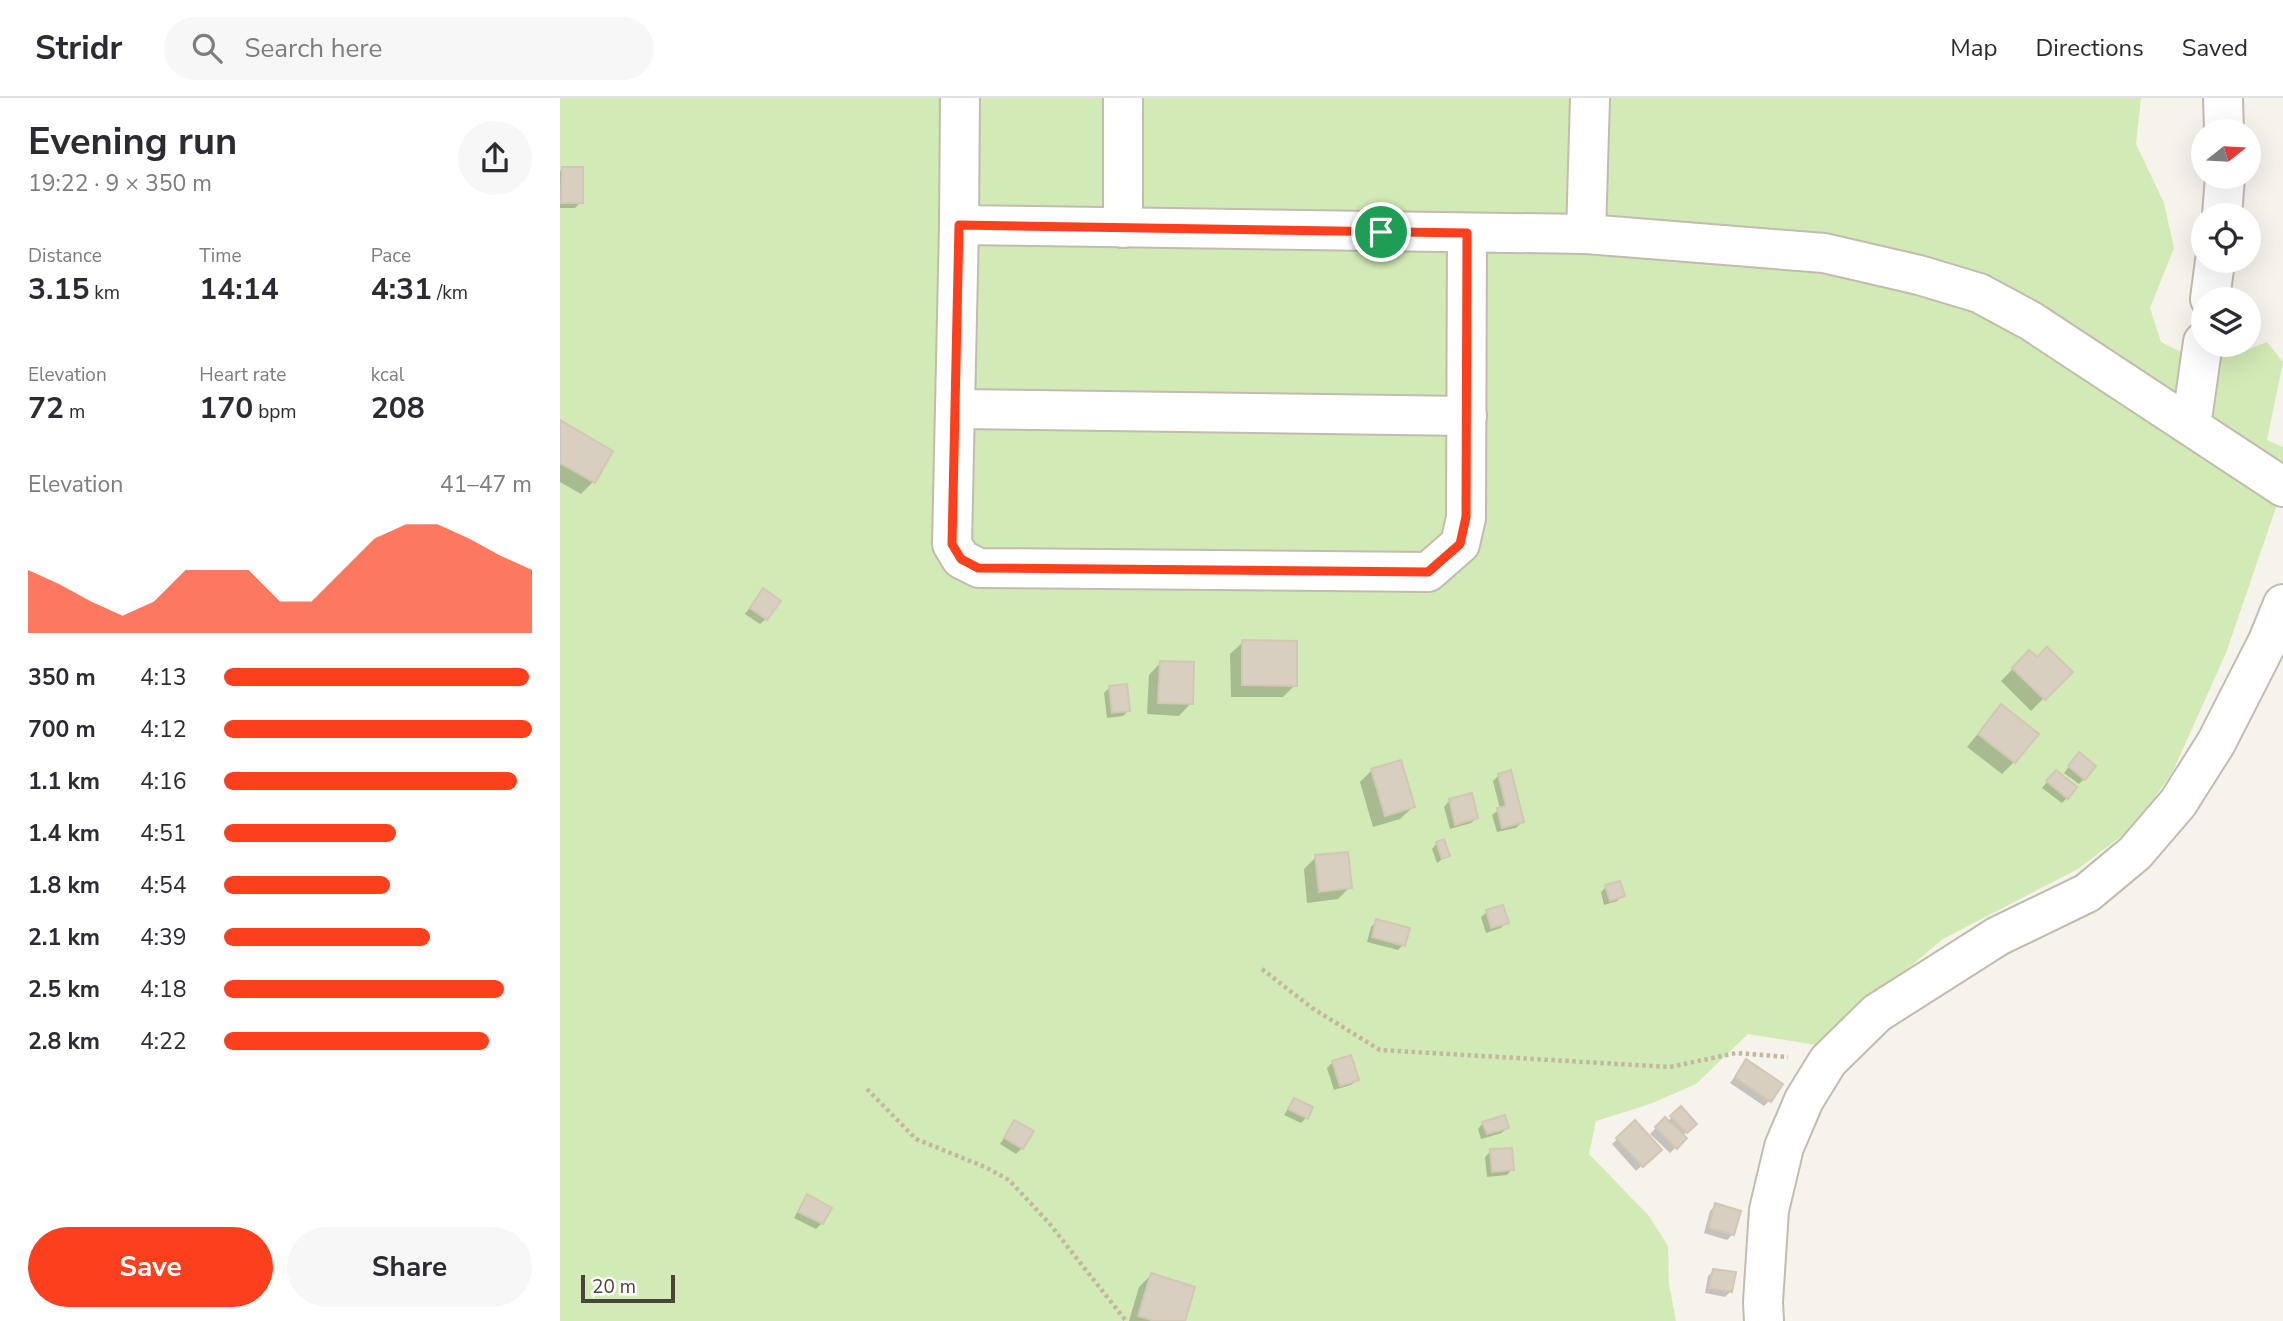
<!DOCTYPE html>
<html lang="en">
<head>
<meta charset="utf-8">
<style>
  :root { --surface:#fff; --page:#f7f7f7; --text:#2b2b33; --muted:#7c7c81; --line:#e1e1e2; --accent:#fc3f1d }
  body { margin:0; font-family:"Nunito Sans",sans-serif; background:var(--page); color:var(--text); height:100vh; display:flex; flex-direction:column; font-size:26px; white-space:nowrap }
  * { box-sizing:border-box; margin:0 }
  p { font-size:23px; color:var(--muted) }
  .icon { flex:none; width:38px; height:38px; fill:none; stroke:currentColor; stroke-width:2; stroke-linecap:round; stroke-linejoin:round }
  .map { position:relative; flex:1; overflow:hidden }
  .panel { display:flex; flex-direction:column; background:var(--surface); width:560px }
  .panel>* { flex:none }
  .needle { width:46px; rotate:72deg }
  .tools { position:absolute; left:1631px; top:21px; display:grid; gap:14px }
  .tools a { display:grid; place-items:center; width:70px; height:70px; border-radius:50%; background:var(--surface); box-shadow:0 7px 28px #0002; font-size:35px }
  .scale { position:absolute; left:21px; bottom:18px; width:94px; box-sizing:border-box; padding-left:7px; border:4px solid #4b4439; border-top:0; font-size:19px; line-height:24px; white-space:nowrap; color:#4b4439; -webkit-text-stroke:5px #fff; paint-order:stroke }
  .pin { position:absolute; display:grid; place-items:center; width:60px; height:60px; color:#fff; margin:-30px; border:4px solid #fff; border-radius:50%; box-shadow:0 2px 7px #0007 }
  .round { display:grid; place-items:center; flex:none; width:74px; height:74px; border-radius:37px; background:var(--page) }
  .overview { display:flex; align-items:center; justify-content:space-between; height:119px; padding:0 28px }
  h1 { font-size:38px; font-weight:700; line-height:52px }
  .stats { display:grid; grid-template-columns:repeat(3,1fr); gap:10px; height:119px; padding:7px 28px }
  .stats div { display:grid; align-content:center }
  .stats b { font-size:30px; font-weight:700 }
  .stats small { font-size:19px; font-weight:400 }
  .stats p { font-size:19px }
  .chart { height:196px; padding:14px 28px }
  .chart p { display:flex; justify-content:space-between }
  .chart svg { width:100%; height:126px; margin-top:7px; fill:var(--accent); opacity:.7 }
  .button { display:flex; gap:14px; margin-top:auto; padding:14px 28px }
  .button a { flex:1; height:80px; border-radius:42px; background:var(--accent); color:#fff; font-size:28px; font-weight:700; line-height:80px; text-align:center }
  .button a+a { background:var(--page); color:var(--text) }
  ul { padding:0 28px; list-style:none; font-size:23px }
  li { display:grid; grid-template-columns:112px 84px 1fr; align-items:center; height:52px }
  li i { height:18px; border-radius:9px; background:var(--accent) }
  header { display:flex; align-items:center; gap:42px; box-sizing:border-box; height:98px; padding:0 35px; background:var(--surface); border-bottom:2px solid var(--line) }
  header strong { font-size:33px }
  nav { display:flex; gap:38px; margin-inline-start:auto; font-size:24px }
  .search { width:490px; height:63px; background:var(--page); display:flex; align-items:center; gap:18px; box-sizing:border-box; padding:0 24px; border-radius:38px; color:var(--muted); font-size:26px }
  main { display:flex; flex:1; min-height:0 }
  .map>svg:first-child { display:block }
  .green { fill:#d2eab5 }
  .shadow { fill:#0003 }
  .building { fill:#d8cfc1; stroke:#d3c7b4; stroke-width:2 }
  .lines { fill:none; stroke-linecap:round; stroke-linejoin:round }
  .minor-casing { stroke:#c2bbae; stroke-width:42 }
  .path { stroke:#c4b79f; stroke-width:4.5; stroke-dasharray:3.5 3.5; stroke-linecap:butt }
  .minor { stroke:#fff; stroke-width:38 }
  .route-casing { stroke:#fff; stroke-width:14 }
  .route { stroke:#fc3f1d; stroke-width:9 }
</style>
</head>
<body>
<header>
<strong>Stridr</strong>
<div class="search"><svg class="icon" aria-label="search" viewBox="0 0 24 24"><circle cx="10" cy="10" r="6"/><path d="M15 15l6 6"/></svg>Search here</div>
<nav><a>Map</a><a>Directions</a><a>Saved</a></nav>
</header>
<main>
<section class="panel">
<div class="overview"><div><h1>Evening run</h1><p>19:22 · 9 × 350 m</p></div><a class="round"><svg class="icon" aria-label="share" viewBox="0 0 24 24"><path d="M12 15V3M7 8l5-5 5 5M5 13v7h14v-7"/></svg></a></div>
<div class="stats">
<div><p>Distance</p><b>3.15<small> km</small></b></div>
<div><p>Time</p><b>14:14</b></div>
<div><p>Pace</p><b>4:31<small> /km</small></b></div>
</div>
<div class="stats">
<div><p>Elevation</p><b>72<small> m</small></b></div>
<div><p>Heart rate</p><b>170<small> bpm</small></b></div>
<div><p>kcal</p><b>208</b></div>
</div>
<div class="chart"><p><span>Elevation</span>41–47 m</p>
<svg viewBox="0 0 160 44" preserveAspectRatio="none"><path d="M0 44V22L10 27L20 33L30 38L40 33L50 22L60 22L70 22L80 33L90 33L100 22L110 11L120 6L130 6L140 11L150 17L160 22V44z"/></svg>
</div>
<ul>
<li><b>350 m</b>4:13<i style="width:99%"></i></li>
<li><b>700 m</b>4:12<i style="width:100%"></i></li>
<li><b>1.1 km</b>4:16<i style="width:95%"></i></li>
<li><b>1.4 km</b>4:51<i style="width:56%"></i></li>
<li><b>1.8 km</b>4:54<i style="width:54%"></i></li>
<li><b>2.1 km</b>4:39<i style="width:67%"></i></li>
<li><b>2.5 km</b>4:18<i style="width:91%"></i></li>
<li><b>2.8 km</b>4:22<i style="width:86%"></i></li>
</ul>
<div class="button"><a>Save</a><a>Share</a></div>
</section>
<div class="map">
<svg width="1723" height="1223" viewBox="0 0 1723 1223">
  <rect width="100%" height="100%" fill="#f6f3ec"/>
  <polygon class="green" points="0,0 1581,0 1576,46 1604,105 1614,150 1590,210 1601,244 1635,261 1672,258 1707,244 1723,264 1707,342 1723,349 1723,389 1666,555 1613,673 1576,727 1518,771 1383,841 1256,947 1188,936 1136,986 1090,1006 1036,1023 1029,1056 1089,1118 1108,1148 1109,1186 1116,1223 0,1223"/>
  <g class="shadow">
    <polygon points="2,71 21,104 15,110 0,110 0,73"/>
    <polygon points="0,325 51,354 33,384 21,396 0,384"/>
    <polygon points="203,492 206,521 200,526 185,516"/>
    <polygon points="683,544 735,587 723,599 671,599 670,556"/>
    <polygon points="1469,554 1477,561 1510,574 1471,613 1441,583"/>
    <polygon points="601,564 631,605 619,618 587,616 589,577"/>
    <polygon points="549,590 569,612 563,618 547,620 544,595"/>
    <polygon points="1441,608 1454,664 1442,676 1407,649"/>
    <polygon points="1514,662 1524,681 1519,686 1504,675"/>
    <polygon points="812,672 853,709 840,721 813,729 800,684"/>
    <polygon points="939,677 962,724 956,730 937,734 932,717 940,711 933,683"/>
    <polygon points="1490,680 1507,700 1502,705 1482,690"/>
    <polygon points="889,703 917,720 911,725 890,731 884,709"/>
    <polygon points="877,745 888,757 877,765 872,751"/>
    <polygon points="756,759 790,789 778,801 747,805 744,771"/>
    <polygon points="1046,789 1063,797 1057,803 1044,807 1041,794"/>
    <polygon points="927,814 947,824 941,830 926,835 921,819"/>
    <polygon points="817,823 843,847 838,852 807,844 811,829"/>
    <polygon points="1187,963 1210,1002 1204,1008 1170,985"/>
    <polygon points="773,964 797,982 791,987 774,992 767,970"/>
    <polygon points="734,1002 746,1020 741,1025 724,1017"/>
    <polygon points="1121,1011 1135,1026 1122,1038 1125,1040 1110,1055 1090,1036 1105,1021 1107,1024"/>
    <polygon points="455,1024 462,1050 456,1056 440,1046"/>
    <polygon points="923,1025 947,1029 942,1035 921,1041 918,1031"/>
    <polygon points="1075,1025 1099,1052 1076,1073 1052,1046"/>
    <polygon points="931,1053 952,1071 947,1077 927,1079 925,1059"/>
    <polygon points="248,1098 262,1125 256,1131 234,1120 242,1104"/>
    <polygon points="1156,1107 1173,1136 1167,1142 1144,1135 1150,1113"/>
    <polygon points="1153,1173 1171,1193 1165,1199 1145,1195 1148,1178"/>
    <polygon points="591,1177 623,1223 569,1223 579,1189"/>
  </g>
  <g class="building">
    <polygon points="2,69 23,69 23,105 1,105"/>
    <polygon points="0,322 53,353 35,385 0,365"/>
    <polygon points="203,490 221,503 207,522 190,510"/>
    <polygon points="682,542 737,543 737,588 682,587"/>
    <polygon points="1487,549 1513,574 1485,602 1452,570 1469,552 1477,559"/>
    <polygon points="600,563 634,564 633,606 598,605"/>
    <polygon points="567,586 570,613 552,615 549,588"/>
    <polygon points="1441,606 1479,636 1455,665 1418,636"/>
    <polygon points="1519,654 1536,668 1525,682 1508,668"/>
    <polygon points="841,662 855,709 825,718 811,671"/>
    <polygon points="951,672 964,724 942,730 937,710 946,708 938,676"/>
    <polygon points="1496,672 1517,689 1508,701 1486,683"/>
    <polygon points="912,695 918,720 895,727 889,701"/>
    <polygon points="884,741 890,758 882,761 876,744"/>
    <polygon points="788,754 792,790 759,794 755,757"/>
    <polygon points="1060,783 1065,798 1050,803 1045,787"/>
    <polygon points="943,807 949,825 931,830 926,812"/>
    <polygon points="816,821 850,830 845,848 812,839"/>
    <polygon points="791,957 799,982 780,988 772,963"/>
    <polygon points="1186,961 1223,986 1211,1004 1175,979"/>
    <polygon points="734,1000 753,1009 748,1021 728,1011"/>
    <polygon points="1121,1008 1137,1026 1127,1035 1110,1018"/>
    <polygon points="945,1017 949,1030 927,1036 922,1024"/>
    <polygon points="1105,1019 1127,1040 1117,1051 1095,1029"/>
    <polygon points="454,1022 474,1033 463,1051 444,1040"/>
    <polygon points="1075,1022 1102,1052 1083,1069 1056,1040"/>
    <polygon points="952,1050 954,1072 932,1074 930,1051"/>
    <polygon points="247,1096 272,1110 263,1126 238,1114"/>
    <polygon points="1155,1105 1181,1113 1174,1137 1149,1130"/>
    <polygon points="1153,1171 1176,1174 1172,1194 1149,1190"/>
    <polygon points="591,1175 635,1189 625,1223 595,1223 578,1218"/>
  </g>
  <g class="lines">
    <g class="minor-casing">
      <g id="minor">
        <polyline points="400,0 399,127 1026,136 1264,155 1359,177 1419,195 1471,223 1723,389"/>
        <polyline points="563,0 563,130"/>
        <polyline points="1663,0 1664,33"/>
        <polyline points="1662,117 1665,79"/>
        <polyline points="399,127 392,446 401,461 419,470 868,474 900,446 906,420 907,135"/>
        <polyline points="1026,136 1030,0"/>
        <polyline points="1650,201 1655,163"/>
        <polyline points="395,311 907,318"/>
        <polyline points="1631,328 1643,244"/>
        <polyline points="1204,1223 1203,1204 1209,1112 1224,1049 1244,1002 1268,963 1317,915 1438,838 1527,795 1575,755 1618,705 1656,645 1708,543 1723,506"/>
      </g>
    </g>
    <g class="path">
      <polyline points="702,871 752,910 820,952 1110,969 1176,955 1228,959"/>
      <polyline points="307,991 356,1041 425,1069 449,1082 489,1125 566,1223"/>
    </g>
    <use href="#minor" class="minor"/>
  </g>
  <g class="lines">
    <g class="route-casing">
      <polygon id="route" points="399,127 907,135 906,419 900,446 868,474 418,470 401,461 392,446"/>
    </g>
    <use href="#route" class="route"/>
  </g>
</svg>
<div class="tools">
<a><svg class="needle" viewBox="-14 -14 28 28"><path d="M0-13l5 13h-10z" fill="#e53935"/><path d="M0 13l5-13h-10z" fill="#7c7c81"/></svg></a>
<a><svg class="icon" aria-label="locate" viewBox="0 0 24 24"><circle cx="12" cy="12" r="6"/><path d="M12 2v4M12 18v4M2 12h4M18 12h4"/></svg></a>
<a><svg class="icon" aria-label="layers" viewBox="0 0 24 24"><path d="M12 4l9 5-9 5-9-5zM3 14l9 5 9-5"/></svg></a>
</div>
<div class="scale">20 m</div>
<div class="pin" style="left:821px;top:134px;background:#1e9e55"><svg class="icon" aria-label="arrive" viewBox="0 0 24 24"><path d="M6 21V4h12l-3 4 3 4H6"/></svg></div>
</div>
</main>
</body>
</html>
